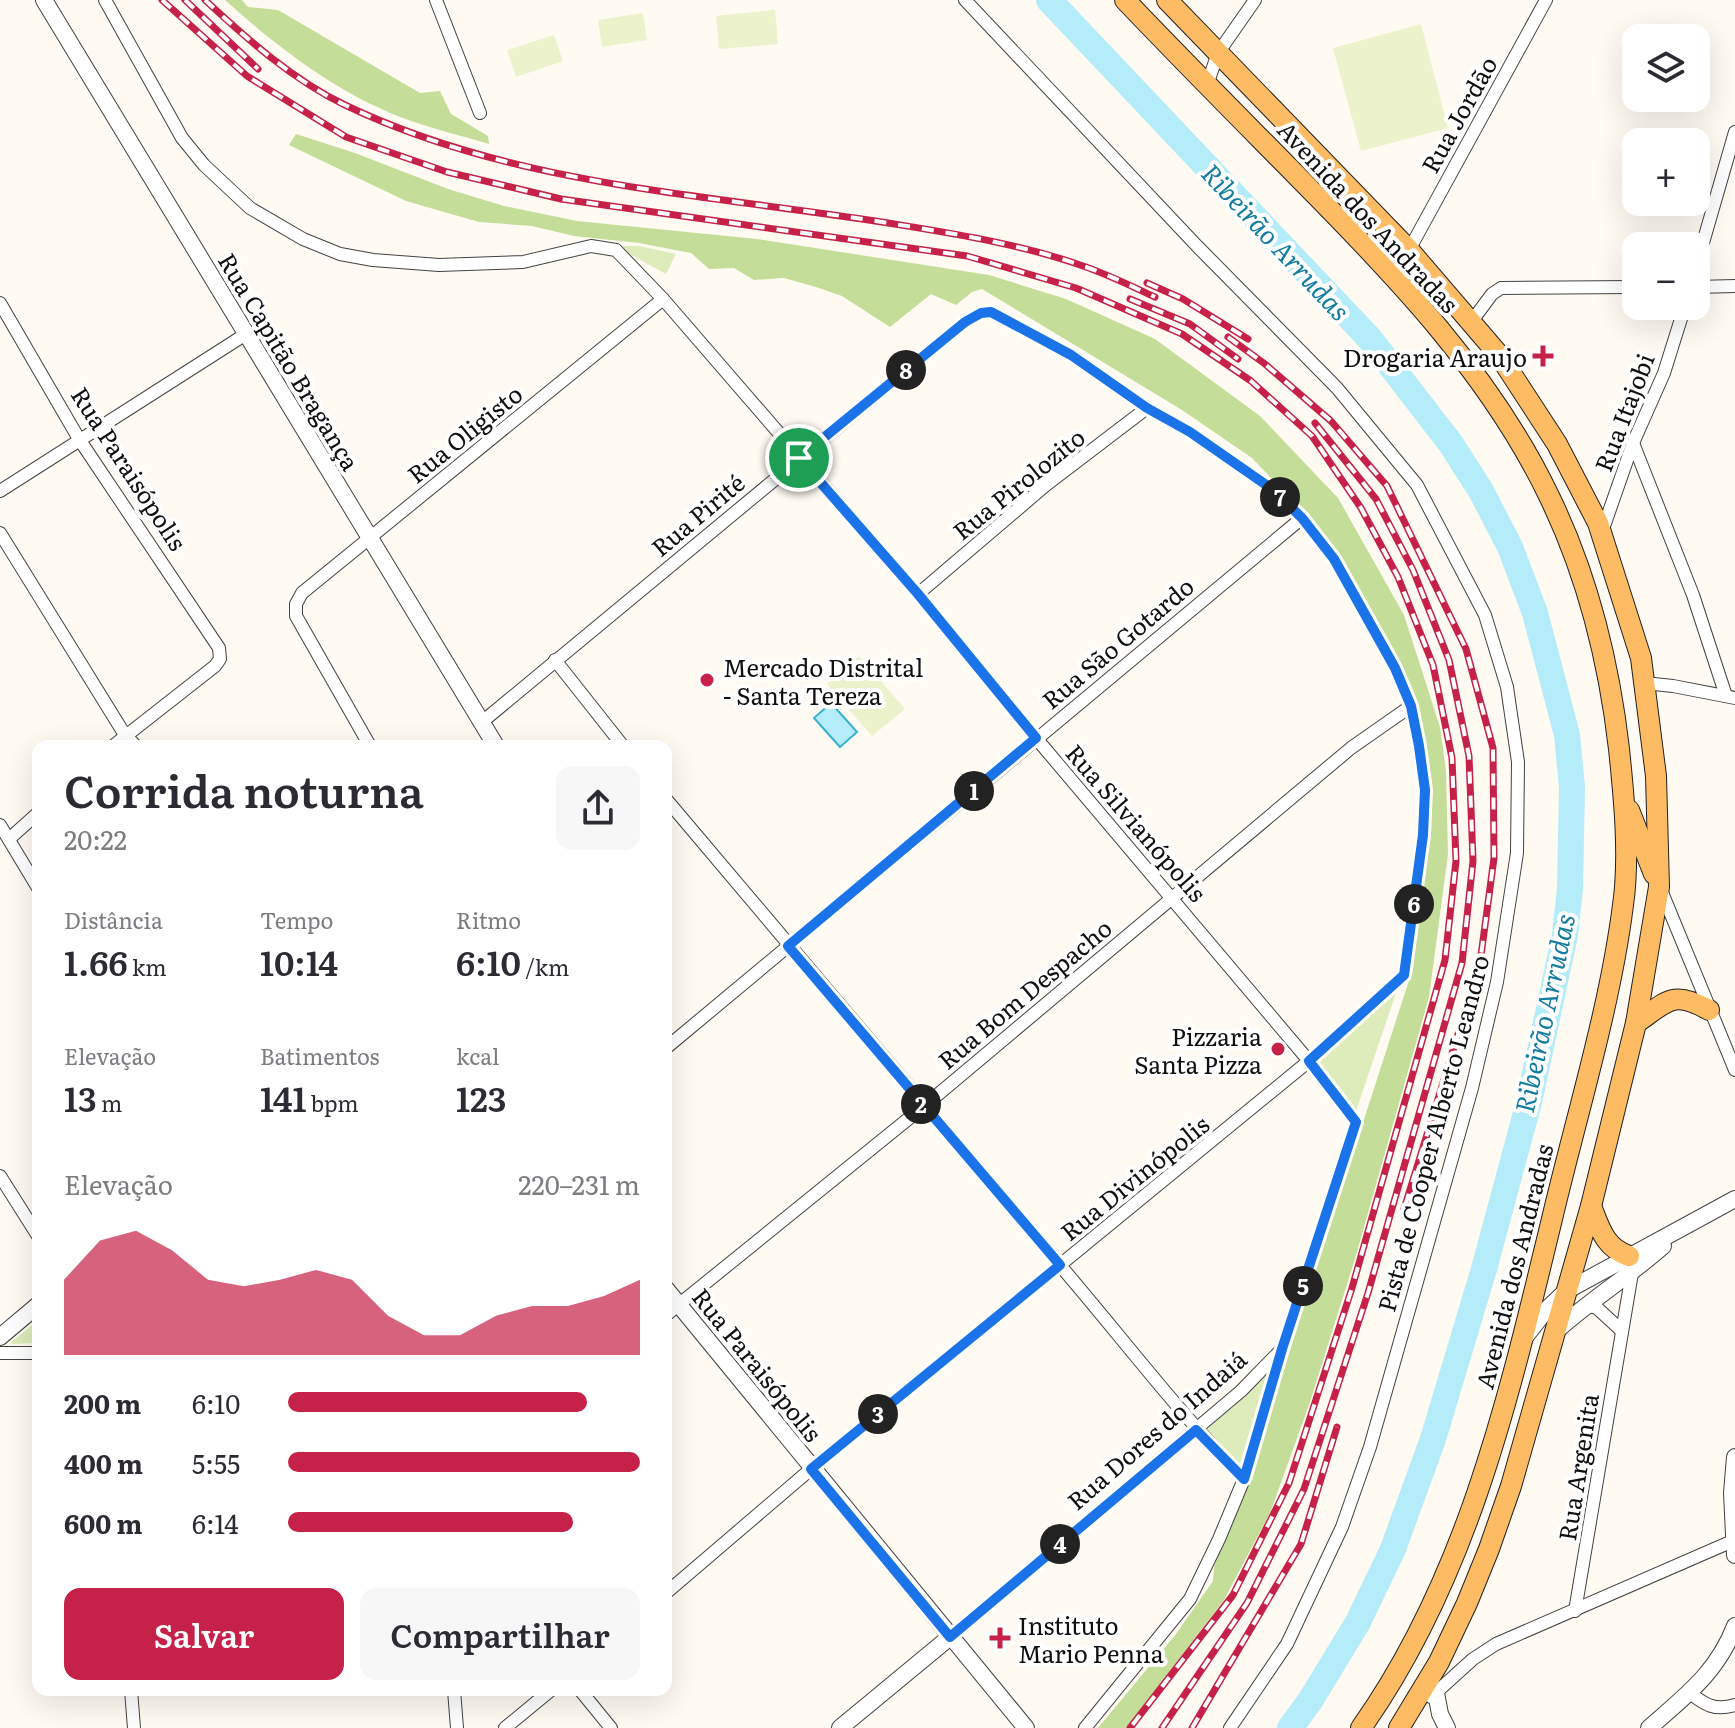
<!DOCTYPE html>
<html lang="pt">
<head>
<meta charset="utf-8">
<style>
  :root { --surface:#fff; --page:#f7f7f7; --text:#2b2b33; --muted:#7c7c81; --accent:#c62148 }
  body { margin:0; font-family:Literata,serif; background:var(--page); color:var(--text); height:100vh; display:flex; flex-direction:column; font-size:30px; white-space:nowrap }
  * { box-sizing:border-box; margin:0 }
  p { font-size:26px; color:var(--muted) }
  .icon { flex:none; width:44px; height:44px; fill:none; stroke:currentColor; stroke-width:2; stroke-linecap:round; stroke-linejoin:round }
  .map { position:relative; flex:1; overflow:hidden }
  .side { position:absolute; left:32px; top:740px; width:640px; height:956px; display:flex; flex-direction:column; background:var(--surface); border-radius:16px; box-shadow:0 8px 32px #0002 }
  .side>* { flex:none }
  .buttons { position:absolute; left:1622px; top:24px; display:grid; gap:16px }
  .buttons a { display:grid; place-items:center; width:88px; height:88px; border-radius:16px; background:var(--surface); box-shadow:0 8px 32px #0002; font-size:40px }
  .pin { position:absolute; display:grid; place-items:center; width:68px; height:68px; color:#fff; margin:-34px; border:4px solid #fff; border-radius:50%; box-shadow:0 2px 8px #0007 }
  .km { position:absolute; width:40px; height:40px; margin:-20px; border-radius:50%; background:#222; color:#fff; font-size:22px; line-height:40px; text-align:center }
  .round { display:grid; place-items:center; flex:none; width:84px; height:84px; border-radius:16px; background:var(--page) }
  .summary { display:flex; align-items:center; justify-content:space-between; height:136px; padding:0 32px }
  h1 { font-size:44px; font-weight:600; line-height:60px }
  .figures { display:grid; grid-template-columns:repeat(3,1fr); gap:12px; height:136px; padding:8px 32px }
  .figures div { display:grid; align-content:center }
  .figures b { font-size:34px; font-weight:600 }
  .figures small { font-size:22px; font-weight:400 }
  .figures p { font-size:22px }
  .chart { height:224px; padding:16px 32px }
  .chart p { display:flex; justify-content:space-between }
  .chart svg { width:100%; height:144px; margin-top:8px; fill:var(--accent); opacity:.7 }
  .button { display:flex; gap:16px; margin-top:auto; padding:16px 32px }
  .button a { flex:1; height:92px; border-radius:16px; background:var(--accent); color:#fff; font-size:32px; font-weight:600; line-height:92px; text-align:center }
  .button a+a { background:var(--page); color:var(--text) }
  ul { padding:0 32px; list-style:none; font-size:26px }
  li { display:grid; grid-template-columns:128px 96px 1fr; align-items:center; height:60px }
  li i { height:20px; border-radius:10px; background:var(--accent) }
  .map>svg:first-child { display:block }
  .green { fill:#ddecba }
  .forest { fill:#c4dd98 }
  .pitch { fill:#ecf2cc }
  .water { fill:#b5ecf9; stroke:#39b2d3; stroke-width:2 }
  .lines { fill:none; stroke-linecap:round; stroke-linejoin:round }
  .river { stroke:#b5ecf9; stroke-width:26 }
  .minor-casing { stroke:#434343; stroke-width:14 }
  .tertiary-casing { stroke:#434343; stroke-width:18 }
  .primary-casing { stroke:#212121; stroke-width:22 }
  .minor { stroke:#fff; stroke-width:12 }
  .tertiary { stroke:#fff; stroke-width:16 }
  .primary { stroke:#fdbb64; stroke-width:20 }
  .rail-casing { stroke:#c62148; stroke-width:7 }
  .rail { stroke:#fff; stroke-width:4; stroke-dasharray:12; stroke-linecap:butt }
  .route-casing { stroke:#fff; stroke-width:16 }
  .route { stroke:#1a73e8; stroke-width:10 }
  .poi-dot { fill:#c62148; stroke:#fff; stroke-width:3 }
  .labels { text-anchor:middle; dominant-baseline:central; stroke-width:8; stroke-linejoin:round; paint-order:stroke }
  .street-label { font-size:24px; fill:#101010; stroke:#fff }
  .poi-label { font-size:24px; fill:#101010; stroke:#fff; text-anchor:end }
  .water-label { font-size:26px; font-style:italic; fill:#137ca0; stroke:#fff }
</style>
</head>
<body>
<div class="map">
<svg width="1735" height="1728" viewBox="0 0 1735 1728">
  <rect width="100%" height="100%" fill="#fffaf2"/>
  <g class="green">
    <polygon points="622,246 639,246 676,254 666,274 628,253"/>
    <polygon points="1400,981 1355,1114 1314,1060"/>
    <polygon points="38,1320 38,1343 9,1344"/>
    <polygon points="1275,1362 1240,1471 1204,1433"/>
  </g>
  <g class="forest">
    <path d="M225 0H242L248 7 278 10 420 93 440 91 451 114 488 136 489 144C463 136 437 130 411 121 342 97 279 49 225 0Z"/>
    <polygon points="296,134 355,153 448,189 504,206 577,221 757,239 989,275 1066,299 1155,339 1260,416 1338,498 1404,615 1440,727 1446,771 1448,854 1429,997 1355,1259 1309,1405 1270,1513 1224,1600 1126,1728 1098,1728 1176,1634 1213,1581 1214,1567 1247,1481 1413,968 1424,860 1414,706 1353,582 1312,520 1252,458 1182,410 982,289 972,292 956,305 931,294 890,327 842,296 816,287 784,278 754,280 734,268 709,269 691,253 639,243 574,236 532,226 479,222 406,201 289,145"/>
  </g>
  <g class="pitch">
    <polygon points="775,10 778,44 719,49 716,16"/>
    <polygon points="643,13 647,40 602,47 598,20"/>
    <polygon points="1421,24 1448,128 1361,151 1333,48"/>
    <polygon points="554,35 563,61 516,77 507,50"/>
    <polygon points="859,656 905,709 872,736 827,684"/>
  </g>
  <polygon class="water" points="831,703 857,732 840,747 814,718"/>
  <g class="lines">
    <polyline class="river" points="1049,0 1370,339 1451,444 1481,491 1510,547 1535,613 1567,735 1572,787 1570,889 1565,935 1529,1102 1484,1269 1433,1439 1393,1549 1358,1622 1310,1701 1290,1728"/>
    <g class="minor-casing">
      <g id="minor">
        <polyline points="105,0 182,138 204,165 250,208 303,239 340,254 373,260 439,265 523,262 591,246 616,250 663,299 918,594 1036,738 1309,1061 1356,1122 1282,1349 1244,1479 1219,1539 1190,1599 1085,1728"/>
        <polyline points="436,0 480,113"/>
        <polyline points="965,0 1197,246 1337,388 1417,485 1485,615 1507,687 1518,762 1517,853 1497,982 1472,1088 1370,1447 1342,1527 1287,1644 1230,1728"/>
        <polyline points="1207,85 1218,53 1255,0"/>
        <polyline points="1409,250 1546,0"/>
        <polyline points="1696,267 1735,132"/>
        <polyline points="1696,287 1735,286"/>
        <polyline points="0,303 79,439 219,648 220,659 215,666 113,746"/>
        <polyline points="1472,321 1492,294 1501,288 1636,287"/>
        <polyline points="1633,443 1693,595 1726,696"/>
        <polyline points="0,491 246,334"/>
        <polyline points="1602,532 1633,443 1664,373 1685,306"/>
        <polyline points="0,533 125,735 136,746"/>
        <polyline points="918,594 1046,485 1147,408"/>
        <polyline points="555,660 623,746"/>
        <polyline points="1644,683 1673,686 1735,698"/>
        <polyline points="482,722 965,322 981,313 991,312 1071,355 1147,408 1190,432 1272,489 1302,518 1334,559 1395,668 1411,706 1419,746 1425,790 1423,835 1404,975 1309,1061 811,1469 666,1593"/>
        <polyline points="370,746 296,616 296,604 302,593 663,299"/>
        <path d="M666 799C796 955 927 1109 1058 1263 1120 1335 1177 1411 1244 1479"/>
        <polyline points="0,825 38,888"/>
        <polyline points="9,839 38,813"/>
        <polyline points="1661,890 1735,1070"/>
        <polyline points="666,1048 1302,518"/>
        <polyline points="0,1176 38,1236"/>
        <polyline points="1585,1305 1597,1308 1622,1331"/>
        <polyline points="666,1315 923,1107 1351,748 1411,706"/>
        <polyline points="0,1353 38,1353"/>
        <polyline points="1575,1611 1632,1273"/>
        <polyline points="950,1637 1241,1391 1280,1351"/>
        <polyline points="131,1690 134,1728"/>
        <polyline points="454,1690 457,1728"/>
        <polyline points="580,1690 611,1728"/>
        <path d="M1690 1693C1705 1705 1715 1711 1735 1705"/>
        <polyline points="1431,1697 1473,1659 1496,1644 1735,1540"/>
        <polyline points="505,1728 551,1690"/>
      </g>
    </g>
    <g class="tertiary-casing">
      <g id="tertiary">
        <polyline points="44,0 496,746"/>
        <polyline points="666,1289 1026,1728"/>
        <path d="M1555 1332C1589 1301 1628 1277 1663 1246"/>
        <polyline points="0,1337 38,1305"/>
        <polyline points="1525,1337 1547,1309 1566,1291 1735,1199"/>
        <polyline points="1735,1457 1732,1493 1735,1555"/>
        <polyline points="1436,1693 1440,1714 1447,1728"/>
        <polyline points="840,1728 950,1637"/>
        <path d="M1649 1728C1685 1696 1717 1673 1735 1626"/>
      </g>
    </g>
    <g class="primary-casing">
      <g id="primary">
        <path d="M1125 0C1183 61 1243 121 1303 182 1396 276 1491 375 1549 496 1587 574 1609 662 1619 749 1624 797 1630 857 1623 905 1610 1008 1576 1117 1552 1219 1509 1396 1468 1577 1361 1728"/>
        <polyline points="1167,0 1409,250 1499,355 1557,444 1598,523 1641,658 1656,776 1659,887 1636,1023 1591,1206 1511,1486 1489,1549 1467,1603 1439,1662 1399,1728"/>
        <polyline points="1629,810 1654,874"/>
        <path d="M1636 1023C1667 1002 1672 989 1709 1010"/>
        <path d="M1591 1206C1600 1229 1605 1248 1629 1256"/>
      </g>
    </g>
    <use href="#minor" class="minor"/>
    <use href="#tertiary" class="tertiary"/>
    <use href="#primary" class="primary"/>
    <g class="rail-casing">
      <g id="rail">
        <polyline points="162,0 247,76 346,137 447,172 561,199 967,256 1076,288 1182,334 1251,381 1312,436 1361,508 1398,577 1433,665 1452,758 1456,861 1445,960 1352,1288 1289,1483 1233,1595 1130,1728"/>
        <polyline points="185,0 258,69"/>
        <path d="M205 0C247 39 293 80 345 105 512 185 702 194 882 222 949 233 1018 243 1083 266 1107 274 1131 286 1155 297"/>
        <polyline points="1147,283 1183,299 1248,339"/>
        <polyline points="1130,299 1190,324 1238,359"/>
        <polyline points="1228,337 1265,364 1331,421 1387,486 1466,649 1493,748 1494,858 1480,963 1404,1209"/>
        <polyline points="1162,1728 1247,1603 1304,1489 1368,1293 1462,963 1473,861 1469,756 1449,660 1413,570 1376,499 1315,423"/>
        <polyline points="1192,1728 1301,1544 1337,1427"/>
      </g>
    </g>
    <use href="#rail" class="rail"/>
  </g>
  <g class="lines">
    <g class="route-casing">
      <polygon id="route" points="991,312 1071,355 1147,408 1190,432 1272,489 1302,518 1334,559 1395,668 1411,706 1419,746 1425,790 1423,835 1404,975 1309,1061 1356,1122 1282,1349 1244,1479 1196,1430 950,1637 811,1469 1060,1265 788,946 1036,738 918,594 799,458 965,322 981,313"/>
    </g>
    <use href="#route" class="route"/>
  </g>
  <g class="poi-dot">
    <path d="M1539 344h8v8h8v8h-8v8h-8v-8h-8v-8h8z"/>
    <circle cx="707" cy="680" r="8"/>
    <circle cx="1278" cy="1049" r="8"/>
    <path d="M996 1626h8v8h8v8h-8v8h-8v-8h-8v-8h8z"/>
  </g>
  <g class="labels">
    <g class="street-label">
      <text transform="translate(1458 114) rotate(-61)">Rua Jordão</text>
      <text transform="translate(1369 216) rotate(47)">Avenida dos Andradas</text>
      <text transform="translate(290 361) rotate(59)">Rua Capitão Bragança</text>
      <text transform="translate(1623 412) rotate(-69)">Rua Itajobi</text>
      <text transform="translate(464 433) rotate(-39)">Rua Oligisto</text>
      <text transform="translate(130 468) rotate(57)">Rua Paraisópolis</text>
      <text transform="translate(1018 483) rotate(-39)">Rua Pirolozito</text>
      <text transform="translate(697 514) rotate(-40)">Rua Pirité</text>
      <text transform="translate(1117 642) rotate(-40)">Rua São Gotardo</text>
      <text transform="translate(1137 822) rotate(49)">Rua Silvianópolis</text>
      <text transform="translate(1024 993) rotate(-40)">Rua Bom Despacho</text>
      <text transform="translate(1432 1133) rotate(-75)">Pista de Cooper Alberto Leandro</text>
      <text transform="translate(1134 1177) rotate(-39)">Rua Divinópolis</text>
      <text transform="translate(1513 1266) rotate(-76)">Avenida dos Andradas</text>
      <text transform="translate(758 1364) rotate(51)">Rua Paraisópolis</text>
      <text transform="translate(1156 1429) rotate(-41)">Rua Dores do Indaiá</text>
      <text transform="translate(1577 1467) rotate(-81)">Rua Argenita</text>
    </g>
    <g class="poi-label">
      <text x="1527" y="356">Drogaria Araujo</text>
      <text x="723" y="666" text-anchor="start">Mercado Distrital<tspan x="723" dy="28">- Santa Tereza</tspan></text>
      <text x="1262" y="1035">Pizzaria<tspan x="1262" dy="28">Santa Pizza</tspan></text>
      <text x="1018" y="1624" text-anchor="start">Instituto<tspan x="1018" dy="28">Mario Penna</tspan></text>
    </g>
    <g class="water-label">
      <text transform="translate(1277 241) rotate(47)">Ribeirão Arrudas</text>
      <text transform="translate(1543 1013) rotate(-78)">Ribeirão Arrudas</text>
    </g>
  </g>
</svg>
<div class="buttons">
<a><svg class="icon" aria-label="layers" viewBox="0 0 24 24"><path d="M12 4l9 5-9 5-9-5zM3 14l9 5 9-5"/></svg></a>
<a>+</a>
<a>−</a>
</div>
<div class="pin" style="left:799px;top:458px;background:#1e9e55"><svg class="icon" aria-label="arrive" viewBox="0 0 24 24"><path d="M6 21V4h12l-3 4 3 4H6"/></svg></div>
<b class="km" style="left:974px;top:791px">1</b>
<b class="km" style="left:921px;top:1104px">2</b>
<b class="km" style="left:878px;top:1414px">3</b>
<b class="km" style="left:1060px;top:1544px">4</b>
<b class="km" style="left:1303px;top:1286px">5</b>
<b class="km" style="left:1414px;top:904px">6</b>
<b class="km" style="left:1280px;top:497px">7</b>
<b class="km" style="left:906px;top:370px">8</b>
<section class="side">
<div class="summary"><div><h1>Corrida noturna</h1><p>20:22</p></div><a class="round"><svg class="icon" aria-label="share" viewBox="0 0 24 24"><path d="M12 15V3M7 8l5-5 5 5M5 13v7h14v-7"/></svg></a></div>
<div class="figures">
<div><p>Distância</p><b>1.66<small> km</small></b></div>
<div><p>Tempo</p><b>10:14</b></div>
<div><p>Ritmo</p><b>6:10<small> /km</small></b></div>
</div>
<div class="figures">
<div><p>Elevação</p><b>13<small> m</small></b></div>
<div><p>Batimentos</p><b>141<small> bpm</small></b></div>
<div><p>kcal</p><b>123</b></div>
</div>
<div class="chart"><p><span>Elevação</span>220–231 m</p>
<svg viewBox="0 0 160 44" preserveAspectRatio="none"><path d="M0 44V21L10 9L20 6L30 12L40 21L50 23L60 21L70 18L80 21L90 32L100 38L110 38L120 32L130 29L140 29L150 26L160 21V44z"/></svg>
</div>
<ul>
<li><b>200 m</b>6:10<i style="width:85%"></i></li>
<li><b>400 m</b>5:55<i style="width:100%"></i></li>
<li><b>600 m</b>6:14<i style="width:81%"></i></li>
</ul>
<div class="button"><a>Salvar</a><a>Compartilhar</a></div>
</section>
</div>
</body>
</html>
